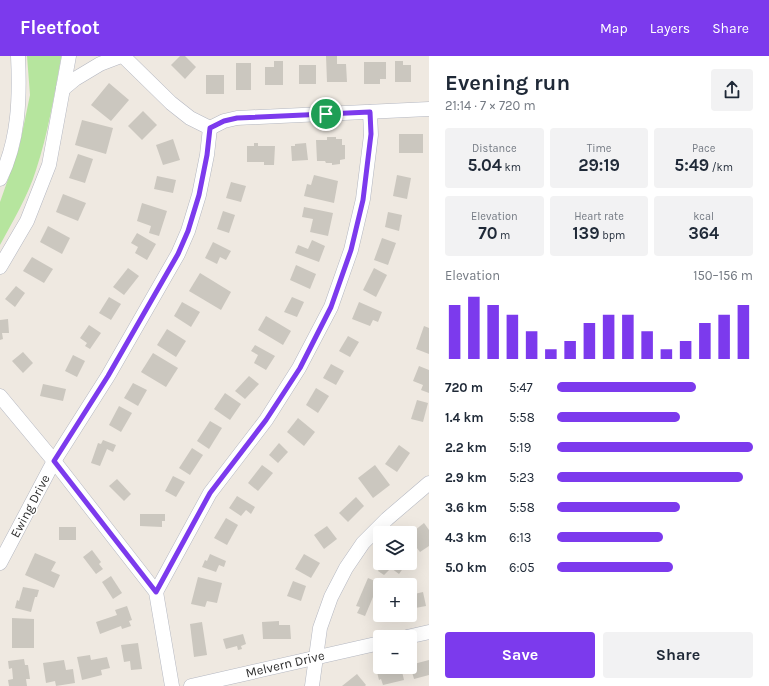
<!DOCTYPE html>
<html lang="en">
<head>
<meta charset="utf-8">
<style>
  :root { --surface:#fff; --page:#f2f2f3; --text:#1f2937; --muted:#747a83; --accent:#7c3aed }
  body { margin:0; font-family:Karla,sans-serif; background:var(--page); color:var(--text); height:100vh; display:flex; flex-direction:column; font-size:15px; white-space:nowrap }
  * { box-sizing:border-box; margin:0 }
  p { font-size:13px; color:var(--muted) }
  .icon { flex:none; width:22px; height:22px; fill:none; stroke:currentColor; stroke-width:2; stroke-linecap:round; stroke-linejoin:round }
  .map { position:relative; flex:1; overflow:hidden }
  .side { display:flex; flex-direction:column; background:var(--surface); width:340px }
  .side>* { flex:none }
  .tools { position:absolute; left:373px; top:470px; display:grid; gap:8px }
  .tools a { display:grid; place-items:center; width:44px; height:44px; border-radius:4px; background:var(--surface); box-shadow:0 4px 16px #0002; font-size:20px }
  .pin { position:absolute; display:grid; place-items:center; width:34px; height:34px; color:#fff; margin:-17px; border:2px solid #fff; border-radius:50%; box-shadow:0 1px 4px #0007 }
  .round { display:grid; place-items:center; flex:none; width:42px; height:42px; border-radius:4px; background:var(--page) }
  .summary { display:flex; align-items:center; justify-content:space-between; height:68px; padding:0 16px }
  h1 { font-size:22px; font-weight:700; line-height:30px }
  .stats { display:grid; grid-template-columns:repeat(3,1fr); gap:6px; height:68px; padding:4px 16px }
  .stats div { display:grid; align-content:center; border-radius:4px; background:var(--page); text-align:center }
  .stats b { font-size:17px; font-weight:700 }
  .stats small { font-size:11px; font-weight:400 }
  .stats p { font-size:11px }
  .chart { height:112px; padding:8px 16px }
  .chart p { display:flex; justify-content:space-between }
  .chart svg { width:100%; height:72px; margin-top:4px; stroke:var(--accent); stroke-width:6 }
  .button { display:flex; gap:8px; margin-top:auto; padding:8px 16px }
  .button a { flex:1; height:46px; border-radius:4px; background:var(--accent); color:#fff; font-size:16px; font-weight:700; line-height:46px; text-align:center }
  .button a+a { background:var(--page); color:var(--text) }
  ul { padding:0 16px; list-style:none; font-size:13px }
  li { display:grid; grid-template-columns:64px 48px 1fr; align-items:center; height:30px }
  li i { height:10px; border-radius:5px; background:var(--accent) }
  header { display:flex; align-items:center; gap:24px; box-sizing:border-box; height:56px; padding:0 20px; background:var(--accent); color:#fff }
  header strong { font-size:19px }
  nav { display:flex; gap:22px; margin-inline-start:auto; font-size:14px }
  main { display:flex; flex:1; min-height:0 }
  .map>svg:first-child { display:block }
  .green { fill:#b6e59e }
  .building { fill:#cbc7bf }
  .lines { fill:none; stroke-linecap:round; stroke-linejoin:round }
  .street-casing { stroke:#b4b7c1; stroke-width:15 }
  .street { stroke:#fff; stroke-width:14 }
  .route-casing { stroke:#fff; stroke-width:8 }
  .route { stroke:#7c3aed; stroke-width:5 }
  .labels { text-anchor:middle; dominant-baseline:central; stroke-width:3; stroke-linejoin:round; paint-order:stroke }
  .street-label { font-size:13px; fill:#2e2e2e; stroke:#fff }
</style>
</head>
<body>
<header>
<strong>Fleetfoot</strong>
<nav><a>Map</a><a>Layers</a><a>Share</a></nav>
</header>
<main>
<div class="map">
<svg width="429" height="630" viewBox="0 0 429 630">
  <rect width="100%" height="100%" fill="#efe9e1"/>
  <path class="green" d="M27 0H61V2C54 40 48 78 36 114 28 140 13 165 0 189V146L19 92 30 39Z"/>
  <g class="building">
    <polygon points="180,0 185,0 196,11 185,23 171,9"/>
    <polygon points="326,0 337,0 337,8 346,8 347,26 327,26"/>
    <polygon points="274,5 283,5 283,29 265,29 265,11 274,11"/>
    <polygon points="395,5 403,5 403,9 411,9 411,26 395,26"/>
    <polygon points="364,6 386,6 386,23 380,23 380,28 364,28"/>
    <rect x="236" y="7" width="15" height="27"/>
    <rect x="299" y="9" width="17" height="19"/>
    <rect x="206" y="19" width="18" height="19"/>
    <polygon points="109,27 129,44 111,65 91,49"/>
    <polygon points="143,55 157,69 142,84 128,70"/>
    <polygon points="82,64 113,72 106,98 75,89"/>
    <rect x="399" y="78" width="24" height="19"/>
    <polygon points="327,81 336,81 336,83 342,83 342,89 345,89 345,103 340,104 340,108 332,109 332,107 326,107 325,105 317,105 316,84 327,84"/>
    <polygon points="173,83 180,104 163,109 156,89"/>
    <polygon points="254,87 258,87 258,90 275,90 274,109 264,109 264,106 247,106 247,90 254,90"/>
    <polygon points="306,87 308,104 292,105 291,90 295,90 295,88"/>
    <polygon points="78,98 93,103 85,127 69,122"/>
    <polygon points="314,119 338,125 334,147 304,140 307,128 311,129"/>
    <polygon points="397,119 411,122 407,143 393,140"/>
    <polygon points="157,120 176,124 173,137 154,133"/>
    <polygon points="231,126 246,130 241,146 226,142"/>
    <polygon points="63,138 86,147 78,165 56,156"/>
    <polygon points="142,147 167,155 159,180 149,177 151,170 137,165"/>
    <polygon points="304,151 333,157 328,180 310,176 313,163 302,161"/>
    <polygon points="223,155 235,159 229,177 217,173"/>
    <polygon points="388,156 402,159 399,175 385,171"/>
    <polygon points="48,170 70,182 62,198 40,186"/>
    <polygon points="137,177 156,188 147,204 135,197 138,191 131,187"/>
    <polygon points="382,182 396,187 388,209 374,204"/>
    <polygon points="312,184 325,190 319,206 295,197 298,189 308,193"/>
    <polygon points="213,186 231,195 226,204 220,201 217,208 205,202"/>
    <polygon points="32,201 53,213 44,227 23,215"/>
    <polygon points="296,209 316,218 310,233 290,224"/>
    <polygon points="128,212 139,220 124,239 113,231"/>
    <polygon points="374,212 387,219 376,241 363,234"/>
    <polygon points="200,217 231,236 221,254 189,235"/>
    <polygon points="16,230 25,237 15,251 5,243"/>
    <polygon points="109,241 121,248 111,264 99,257"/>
    <polygon points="292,241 304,246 297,261 284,256"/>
    <polygon points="182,246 200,256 191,271 174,260"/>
    <polygon points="359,246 382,256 378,266 373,264 370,270 352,263"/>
    <polygon points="266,260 291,275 283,289 258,274"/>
    <polygon points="8,263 9,277 2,277 3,283 0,284 0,264"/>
    <polygon points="89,269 101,277 90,293 85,290 87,287 80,282"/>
    <polygon points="424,270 429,272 429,298 416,293"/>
    <polygon points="167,273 186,285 176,301 157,289"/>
    <polygon points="348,280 359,286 350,301 339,295"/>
    <polygon points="255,289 275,300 266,314 254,307 258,299 251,295"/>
    <polygon points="23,296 33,307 23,317 12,305"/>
    <polygon points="153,297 178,312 166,331 141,316"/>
    <polygon points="73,299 85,305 77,321 65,315"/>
    <polygon points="331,308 344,315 336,329 323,322"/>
    <polygon points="419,310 429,314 429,337 421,334 423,329 413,325"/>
    <polygon points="249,320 259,328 245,343 235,335"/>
    <polygon points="133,327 147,334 138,350 124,342"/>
    <polygon points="43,328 66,333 63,345 40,340"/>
    <polygon points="316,332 329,340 318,357 306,349"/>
    <polygon points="225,337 241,348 230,364 214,353"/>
    <polygon points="417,344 428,347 423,366 411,363"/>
    <polygon points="119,350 132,357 121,376 109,369"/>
    <polygon points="298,362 315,376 304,390 287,376"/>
    <polygon points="210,365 222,372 209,393 197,385"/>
    <polygon points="103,384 116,389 113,396 107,393 100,410 91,407 98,387 101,388"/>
    <polygon points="279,387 288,396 278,407 269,399"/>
    <polygon points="399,389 410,397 397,416 385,408"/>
    <polygon points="192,392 203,399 190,419 179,412"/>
    <polygon points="262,409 273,417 258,435 248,427"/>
    <polygon points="375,409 390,429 373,442 358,422"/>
    <polygon points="173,420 185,426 176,441 165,435"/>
    <polygon points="117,423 131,438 124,445 109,430"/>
    <polygon points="237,440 255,451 251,458 246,454 241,460 229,452"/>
    <polygon points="356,441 364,450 348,466 339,457"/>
    <polygon points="140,458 165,458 165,465 162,465 162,471 140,470"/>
    <polygon points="226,462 238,469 227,489 214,482"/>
    <polygon points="424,467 429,474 429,490 420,496 410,483 410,478"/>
    <polygon points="327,470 337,483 324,493 314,479"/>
    <rect x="59" y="471" width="17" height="13"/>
    <polygon points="92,494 101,506 99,508 103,513 96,518 83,501"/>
    <polygon points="35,497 56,506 51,515 60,519 54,532 25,519"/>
    <polygon points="210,498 226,505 224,511 219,509 216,516 202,511 205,504 207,505"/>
    <polygon points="304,498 320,507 311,522 295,513"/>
    <polygon points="380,507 407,507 399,518 391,512 384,519 378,515 381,510 379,508"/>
    <polygon points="111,520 122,537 113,543 102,526"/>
    <polygon points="198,521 222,527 217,547 207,545 205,551 191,548"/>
    <polygon points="368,522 384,529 380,529 379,544 373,541 365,560 357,557 360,551 356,550"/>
    <polygon points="293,525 306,530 301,545 287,540"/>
    <polygon points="23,531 39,534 37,541 35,541 31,556 15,552 17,544 19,545"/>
    <polygon points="423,536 426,550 410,553 410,539"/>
    <polygon points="127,550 132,564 129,565 131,570 122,573 121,570 100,578 96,566 117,559 115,554"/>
    <polygon points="12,562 34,563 34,592 12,592"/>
    <polygon points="279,565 279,569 290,569 291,583 263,583 262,566"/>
    <polygon points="202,566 207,599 194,601 190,568"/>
    <polygon points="243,578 246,588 241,590 242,593 238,594 237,590 226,593 223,583"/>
    <polygon points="138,587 142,613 131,614 130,605 124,606 121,589"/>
    <polygon points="90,599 91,604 107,601 110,612 101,614 102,619 82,624 77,601"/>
    <polygon points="24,603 25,609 28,609 30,623 26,623 27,630 9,630 8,624 13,623 12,612 9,613 8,605"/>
    <polygon points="64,604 66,614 73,613 75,627 56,630 55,625 46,627 43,607"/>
    <polygon points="429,604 429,619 414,623 412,616 410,617 409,611 410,611 410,609"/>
    <polygon points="398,611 401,611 404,624 383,629 381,623 379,624 377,616"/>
    <polygon points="357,618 366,629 365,630 342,630"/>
  </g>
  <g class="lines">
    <g class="street-casing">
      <g id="street">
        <polyline points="123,0 171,47 190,62 210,72 224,65 237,62 429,53"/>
        <polyline points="63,33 75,23 100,8 121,0"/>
        <path d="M0 123C19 84 20 42 18 0"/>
        <polyline points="0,211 27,165 49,109 69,0"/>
        <polyline points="0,340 54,405 156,536 172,630"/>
        <polyline points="0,507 54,405 108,320 178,198 188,175 199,139 207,99 210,72"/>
        <polyline points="156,536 210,437 266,364 299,312 331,251 351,194 363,143 371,79 370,56"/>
        <polyline points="407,581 429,576"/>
        <polyline points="191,630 380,587"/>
        <polyline points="312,630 320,572 331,541 346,512 363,487 387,463 429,427"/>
      </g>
    </g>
    <use href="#street" class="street"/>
  </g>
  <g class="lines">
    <g class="route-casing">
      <polygon id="route" points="370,56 371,78 363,144 351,194 331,251 300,312 266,364 210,437 156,536 54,405 108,320 178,198 188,175 199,139 207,99 210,72 224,65 237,62"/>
    </g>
    <use href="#route" class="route"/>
  </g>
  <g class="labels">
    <g class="street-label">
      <text transform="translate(30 450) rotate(-62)">Ewing Drive</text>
      <text transform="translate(285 608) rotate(-13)">Melvern Drive</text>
    </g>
  </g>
</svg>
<div class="tools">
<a><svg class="icon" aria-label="layers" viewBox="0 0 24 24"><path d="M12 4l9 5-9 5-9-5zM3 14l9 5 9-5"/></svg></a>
<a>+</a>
<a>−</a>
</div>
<div class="pin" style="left:326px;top:58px;background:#1e9e55"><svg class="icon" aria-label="arrive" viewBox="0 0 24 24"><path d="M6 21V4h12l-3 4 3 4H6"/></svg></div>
</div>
<section class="side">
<div class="summary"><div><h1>Evening run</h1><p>21:14 · 7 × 720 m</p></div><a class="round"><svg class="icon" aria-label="share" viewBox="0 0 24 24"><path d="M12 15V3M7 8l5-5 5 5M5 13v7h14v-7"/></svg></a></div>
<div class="stats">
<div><p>Distance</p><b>5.04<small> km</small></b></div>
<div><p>Time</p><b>29:19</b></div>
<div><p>Pace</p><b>5:49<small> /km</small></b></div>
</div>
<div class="stats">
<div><p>Elevation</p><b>70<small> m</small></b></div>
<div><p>Heart rate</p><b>139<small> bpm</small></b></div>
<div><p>kcal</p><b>364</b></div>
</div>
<div class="chart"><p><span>Elevation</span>150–156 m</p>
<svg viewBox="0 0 160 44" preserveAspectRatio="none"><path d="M5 44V11M15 44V6M25 44V11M35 44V17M45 44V27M55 44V38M65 44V33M75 44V22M85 44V17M95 44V17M105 44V27M115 44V38M125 44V33M135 44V22M145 44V17M155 44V11"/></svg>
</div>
<ul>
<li><b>720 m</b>5:47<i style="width:71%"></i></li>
<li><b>1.4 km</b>5:58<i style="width:63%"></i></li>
<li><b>2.2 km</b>5:19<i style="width:100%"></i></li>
<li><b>2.9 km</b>5:23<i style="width:95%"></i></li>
<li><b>3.6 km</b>5:58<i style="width:63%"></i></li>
<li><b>4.3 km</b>6:13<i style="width:54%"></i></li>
<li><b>5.0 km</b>6:05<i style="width:59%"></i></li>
</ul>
<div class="button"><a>Save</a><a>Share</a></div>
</section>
</main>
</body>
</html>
